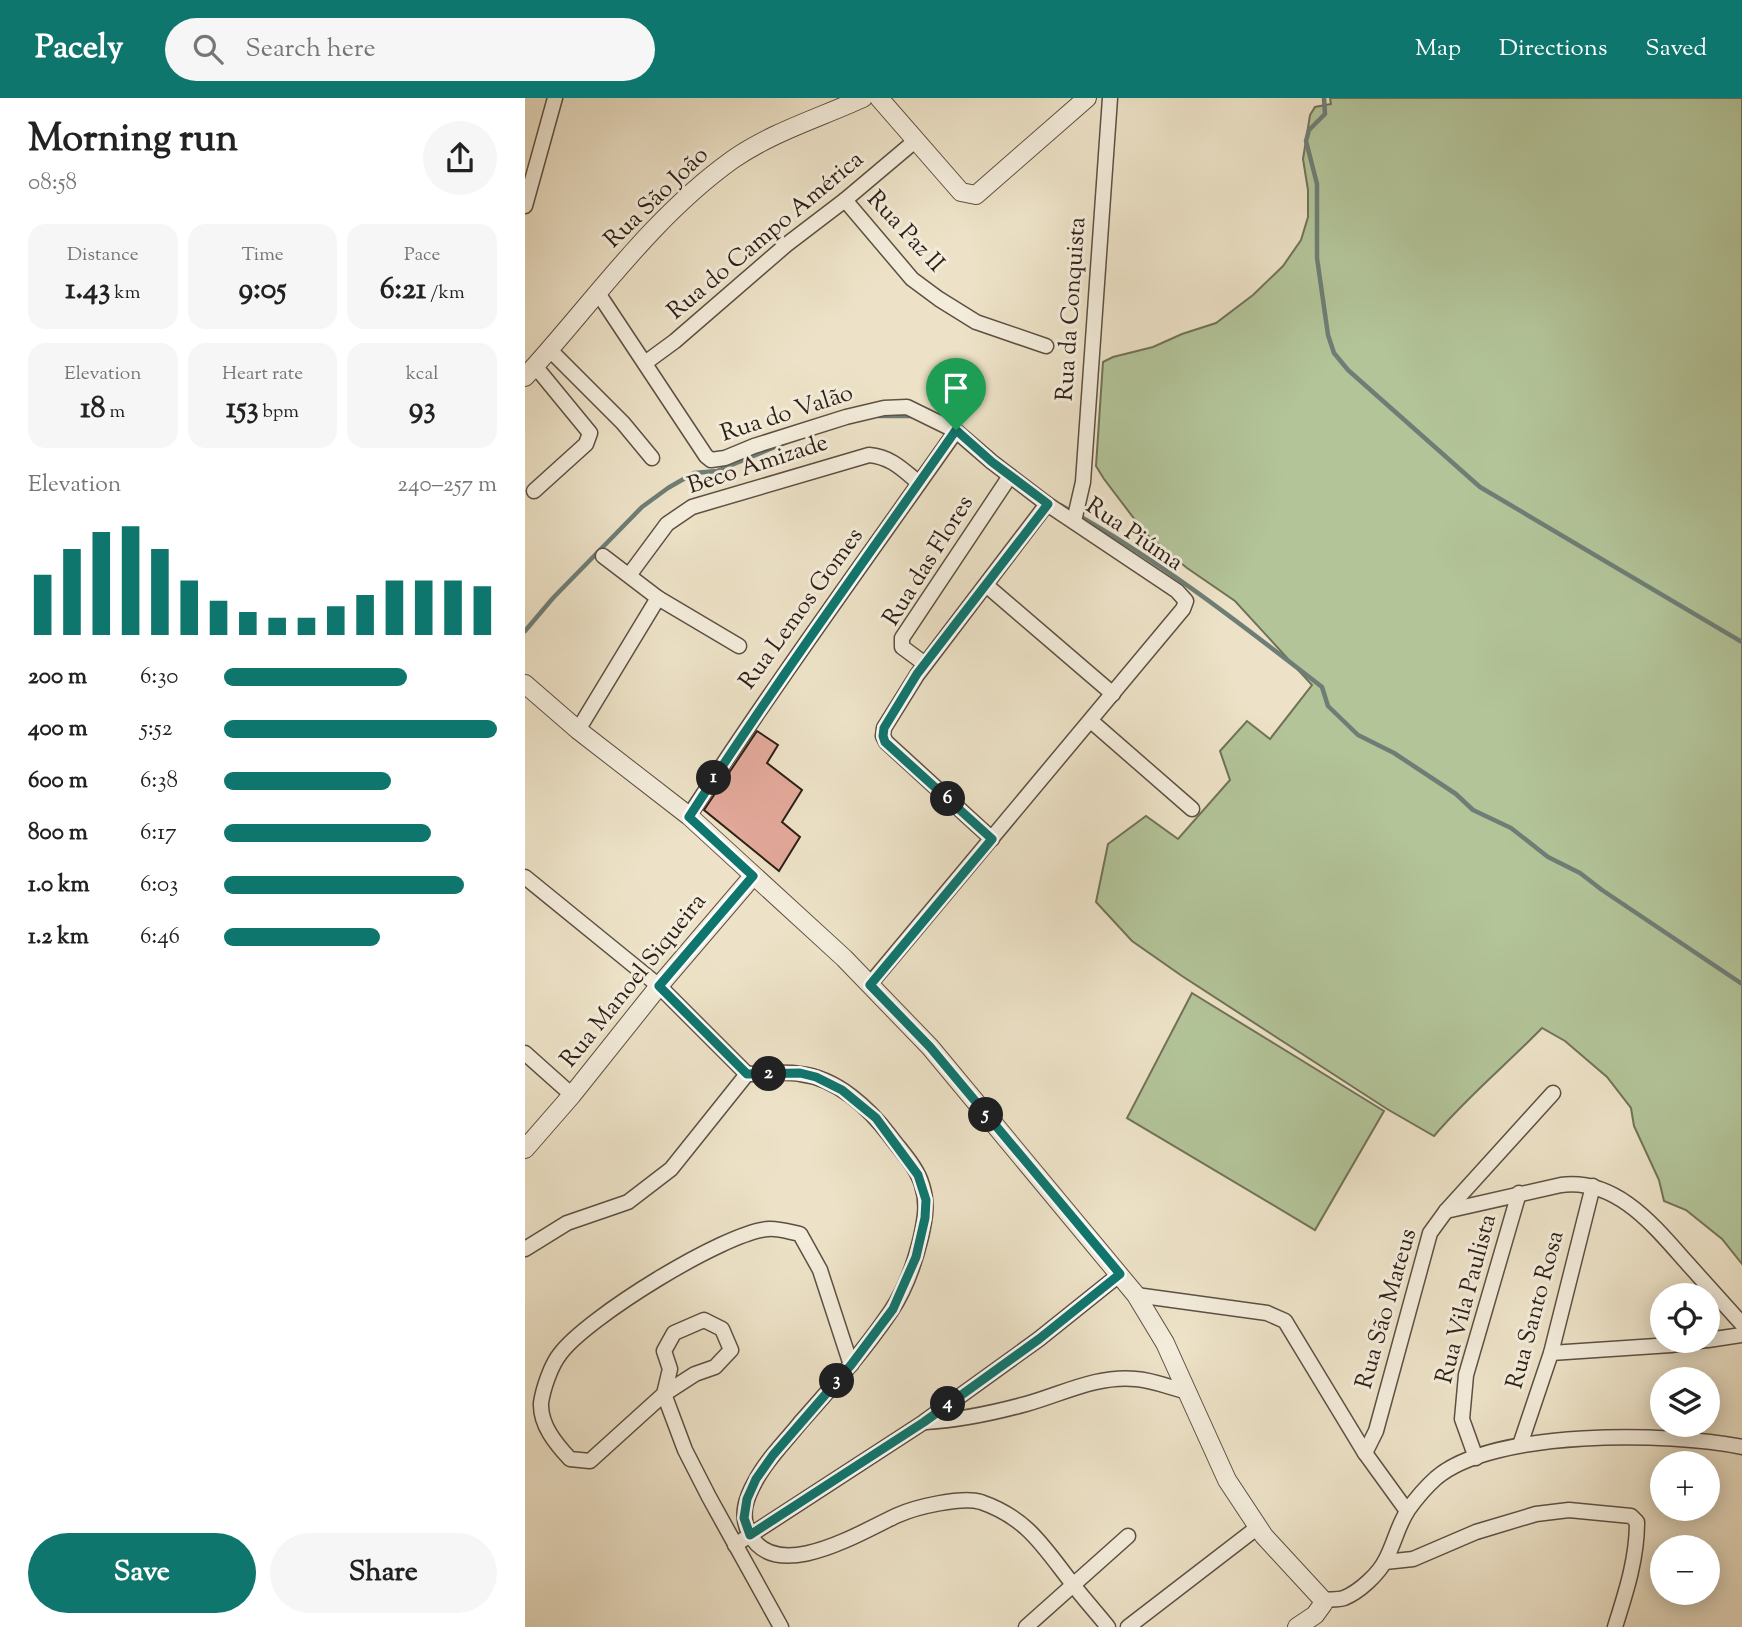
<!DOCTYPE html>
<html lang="en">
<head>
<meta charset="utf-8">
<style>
  :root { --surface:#fff; --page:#f6f6f6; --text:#222; --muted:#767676; --accent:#0f766e }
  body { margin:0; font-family:"Sorts Mill Goudy",serif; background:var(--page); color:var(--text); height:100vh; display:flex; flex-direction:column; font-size:26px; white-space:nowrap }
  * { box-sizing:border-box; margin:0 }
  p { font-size:23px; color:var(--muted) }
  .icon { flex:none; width:38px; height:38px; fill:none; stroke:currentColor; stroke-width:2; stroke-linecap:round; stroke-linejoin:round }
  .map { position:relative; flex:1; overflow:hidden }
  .panel { display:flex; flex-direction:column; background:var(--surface); width:525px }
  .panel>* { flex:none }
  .tools { position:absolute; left:1125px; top:1185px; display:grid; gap:14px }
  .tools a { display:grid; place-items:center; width:70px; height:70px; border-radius:50%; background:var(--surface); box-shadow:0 4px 18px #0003; font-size:35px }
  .pin { position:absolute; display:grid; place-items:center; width:60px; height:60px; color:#fff; margin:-72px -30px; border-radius:50% 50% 50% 0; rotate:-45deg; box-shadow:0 0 7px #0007 }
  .pin .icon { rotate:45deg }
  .km { position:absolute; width:35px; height:35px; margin:-18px; border-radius:50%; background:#222; color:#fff; font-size:19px; line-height:35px; text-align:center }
  .round { display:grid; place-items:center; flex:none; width:74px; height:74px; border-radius:37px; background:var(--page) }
  .overview { display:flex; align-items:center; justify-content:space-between; height:119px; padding:0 28px }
  h1 { font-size:38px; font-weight:700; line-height:52px }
  .stats { display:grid; grid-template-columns:repeat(3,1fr); gap:10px; height:119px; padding:7px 28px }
  .stats div { display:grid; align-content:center; border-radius:18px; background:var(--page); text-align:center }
  .stats b { font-size:30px; font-weight:700 }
  .stats small { font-size:19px; font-weight:400 }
  .stats p { font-size:19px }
  .chart { height:196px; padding:14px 28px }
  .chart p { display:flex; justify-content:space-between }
  .chart svg { width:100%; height:126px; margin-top:7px; stroke:var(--accent); stroke-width:6 }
  .button { display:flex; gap:14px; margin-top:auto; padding:14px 28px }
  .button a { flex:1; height:80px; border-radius:42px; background:var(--accent); color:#fff; font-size:28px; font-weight:700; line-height:80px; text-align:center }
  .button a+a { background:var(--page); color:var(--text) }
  ul { padding:0 28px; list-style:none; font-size:23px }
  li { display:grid; grid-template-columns:112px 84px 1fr; align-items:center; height:52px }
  li i { height:18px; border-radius:9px; background:var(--accent) }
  header { display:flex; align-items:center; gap:42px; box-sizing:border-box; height:98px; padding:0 35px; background:var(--accent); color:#fff }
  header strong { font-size:33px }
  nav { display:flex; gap:38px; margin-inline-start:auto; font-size:24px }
  .search { width:490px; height:63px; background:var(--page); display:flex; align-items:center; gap:18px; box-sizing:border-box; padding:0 24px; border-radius:38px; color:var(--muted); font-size:26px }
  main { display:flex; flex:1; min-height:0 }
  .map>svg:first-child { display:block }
  .green { fill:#b3c499; stroke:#707258; stroke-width:2 }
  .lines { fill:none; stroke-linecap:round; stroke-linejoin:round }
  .stream { stroke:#6e7e76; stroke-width:4.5 }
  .building { fill:#e3a99b; stroke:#2d1f17; stroke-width:2 }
  .minor-casing { stroke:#5d5043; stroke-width:17 }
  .tertiary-casing { stroke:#5d5043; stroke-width:20 }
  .minor { stroke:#f3ecdb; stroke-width:14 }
  .tertiary { stroke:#f3ecdb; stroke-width:18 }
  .route-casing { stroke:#fff; stroke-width:14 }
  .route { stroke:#0f766e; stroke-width:9 }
  .labels { text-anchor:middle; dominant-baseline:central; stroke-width:6; stroke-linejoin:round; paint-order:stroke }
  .street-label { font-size:24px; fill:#2d1f17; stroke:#f3ecdb }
</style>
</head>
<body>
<header>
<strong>Pacely</strong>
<div class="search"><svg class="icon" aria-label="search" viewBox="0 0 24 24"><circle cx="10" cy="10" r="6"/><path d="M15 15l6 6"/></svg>Search here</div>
<nav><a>Map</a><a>Directions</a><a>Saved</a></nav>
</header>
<main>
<section class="panel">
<div class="overview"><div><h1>Morning run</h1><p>08:58</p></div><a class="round"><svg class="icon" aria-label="share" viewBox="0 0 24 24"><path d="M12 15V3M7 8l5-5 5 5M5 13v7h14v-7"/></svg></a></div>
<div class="stats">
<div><p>Distance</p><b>1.43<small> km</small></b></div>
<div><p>Time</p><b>9:05</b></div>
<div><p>Pace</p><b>6:21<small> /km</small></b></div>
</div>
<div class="stats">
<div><p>Elevation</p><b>18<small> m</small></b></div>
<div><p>Heart rate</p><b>153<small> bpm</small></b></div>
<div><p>kcal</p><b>93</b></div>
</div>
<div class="chart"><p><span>Elevation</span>240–257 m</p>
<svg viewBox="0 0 160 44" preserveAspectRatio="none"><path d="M5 44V23M15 44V14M25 44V8M35 44V6M45 44V14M55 44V25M65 44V32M75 44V36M85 44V38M95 44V38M105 44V34M115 44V30M125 44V25M135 44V25M145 44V25M155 44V27"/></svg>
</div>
<ul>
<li><b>200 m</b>6:30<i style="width:67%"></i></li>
<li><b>400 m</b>5:52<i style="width:100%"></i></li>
<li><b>600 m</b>6:38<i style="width:61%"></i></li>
<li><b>800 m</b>6:17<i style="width:76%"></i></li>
<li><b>1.0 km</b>6:03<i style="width:88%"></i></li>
<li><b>1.2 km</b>6:46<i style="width:57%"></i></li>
</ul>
<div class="button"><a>Save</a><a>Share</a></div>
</section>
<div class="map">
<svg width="1217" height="1529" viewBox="0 0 1217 1529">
  <rect width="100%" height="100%" fill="#ede2c7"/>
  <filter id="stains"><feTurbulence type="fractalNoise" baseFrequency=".00286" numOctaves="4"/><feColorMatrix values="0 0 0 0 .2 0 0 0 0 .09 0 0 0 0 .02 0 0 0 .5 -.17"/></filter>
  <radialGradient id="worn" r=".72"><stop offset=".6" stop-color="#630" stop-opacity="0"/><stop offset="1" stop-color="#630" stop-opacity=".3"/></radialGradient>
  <g class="green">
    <path d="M805 0H1217V1166L1197 1141 1161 1112 1139 1103 1134 1082 1109 1028 1106 1010 1082 979 1040 943 1017 930C982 966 942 999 909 1038L862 1011 657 878 607 843 571 804 583 746 621 718 653 741 705 682 695 653 722 623 745 641 787 587 710 503 662 470 620 435 579 381 571 368 578 264 588 259 628 249 657 236 691 225 728 197 758 168 776 142 783 119V92L778 61 785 17 790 9 806 6Z"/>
    <polygon points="667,895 859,1013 790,1132 602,1020"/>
  </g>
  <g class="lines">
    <g class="stream">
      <polyline points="799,0 800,16 784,32 781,43 792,86 792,160 803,237 809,255 823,272 955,389 1217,544"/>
      <polyline points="354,318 387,318"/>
      <path d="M535 407C630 459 712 523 797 589L803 608 833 637 869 655 931 696 948 712 986 730 1023 759 1055 775 1077 792 1217 886"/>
      <polyline points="0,533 28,500 117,409 143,390 169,375 192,373 262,344"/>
    </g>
  </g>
  <polygon class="building" points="232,633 253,647 242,665 277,692 257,724 275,739 254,773 179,712"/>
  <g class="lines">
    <g class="minor-casing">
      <g id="minor">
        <polyline points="320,102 387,181 414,201 451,224 521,248"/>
        <polyline points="0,108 30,0"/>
        <polyline points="73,195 181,358 186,362 200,360 229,348 321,319 359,310 382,309 431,333 467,364 522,406 652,493 661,503 658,511 345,886"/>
        <polyline points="25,252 98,325 127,360"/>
        <polyline points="120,265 150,243 261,147 320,102 390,43"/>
        <polyline points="9,393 61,346 65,335 10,268"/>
        <polyline points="549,423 558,384 585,0"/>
        <polyline points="78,458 133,500 214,548"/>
        <path d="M105 476 142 426 167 409 344 357C366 359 377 371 394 385"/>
        <polyline points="461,487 588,596"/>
        <polyline points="400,566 377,549 377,540 485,378"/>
        <polyline points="566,623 667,711"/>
        <polyline points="53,632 133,500"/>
        <path d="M164 718C249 587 341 461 431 333"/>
        <polyline points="467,741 361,644 358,638 359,630 392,577 522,406"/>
        <polyline points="0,779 134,888 222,976"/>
        <polyline points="0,955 47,997"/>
        <path d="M921 1113 1036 1087C1092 1080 1130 1129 1163 1166 1181 1186 1199 1206 1217 1226"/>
        <path d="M0 1151 42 1125 103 1104 146 1071 222 976C239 976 258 973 275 976 312 980 344 1010 365 1038 376 1053 392 1069 397 1087 403 1105 400 1121 396 1139 390 1164 380 1192 366 1213 339 1253 307 1289 275 1325 260 1344 241 1362 230 1384 221 1400 215 1417 224 1435 251 1488 337 1433 373 1417 391 1409 437 1398 456 1404 502 1420 518 1448 546 1484 558 1500 571 1514 583 1529"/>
        <polyline points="611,1197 742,1215 760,1223 840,1355 882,1413"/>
        <polyline points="1183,1242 1217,1237"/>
        <polyline points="1026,1255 1146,1247 1181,1242"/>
        <path d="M139 1296 145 1271 139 1253 149 1235 179 1222 197 1231 206 1252 190 1269 170 1276 139 1296 65 1363 45 1361C31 1346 15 1327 16 1305 18 1291 26 1267 35 1256 61 1220 200 1134 243 1131 253 1130 265 1134 275 1136L295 1172 326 1267"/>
        <polyline points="139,1296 160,1352 184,1399 256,1529"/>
        <path d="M401 1324C435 1322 468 1315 501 1306 537 1296 572 1277 611 1281 628 1282 646 1290 663 1294"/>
        <polyline points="995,1347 1026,1255 1068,1088"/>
        <polyline points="840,1355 851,1333 905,1135 921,1113 1028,995"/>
        <polyline points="951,1360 937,1321 941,1277 994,1095"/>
        <polyline points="210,1447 399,1324 514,1241 595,1176"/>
        <path d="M860 1464 888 1461 951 1434 1011 1416 1044 1412 1106 1418 1112 1424C1112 1461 1101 1494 1090 1529"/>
        <path d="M798 1502C804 1501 813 1502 819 1500 834 1494 854 1476 861 1461 869 1446 873 1427 883 1412 890 1402 901 1389 911 1380 968 1331 1145 1334 1217 1349"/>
        <polyline points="501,1529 603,1438"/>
        <polyline points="603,1529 733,1429"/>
      </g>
    </g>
    <g class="tertiary-casing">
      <g id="tertiary">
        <polyline points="354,0 436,94 451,97 562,0"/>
        <path d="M0 279C67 206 125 121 207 62 247 34 294 20 338 0"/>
        <polyline points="0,586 53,632 164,718 319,860 405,949 611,1197 640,1245 702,1382 739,1438 798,1502 798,1506 790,1517 772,1529"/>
        <polyline points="0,1051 47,997 134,888 228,778"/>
      </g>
    </g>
    <use href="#minor" class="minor"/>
    <use href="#tertiary" class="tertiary"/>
  </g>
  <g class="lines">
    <g class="route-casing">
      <path id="route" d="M431 332 467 364 523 406 392 576 359 630 358 638 360 644 467 741 345 887 405 949 595 1176 514 1241 399 1324 225 1437 219 1420 222 1401 231 1381 248 1357 326 1267 368 1211 391 1159 400 1120 401 1102 393 1077 351 1020 317 992 291 979 275 975 222 976 134 888 228 778 164 719C249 587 341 461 431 332Z"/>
    </g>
    <use href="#route" class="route"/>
  </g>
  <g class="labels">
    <g class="street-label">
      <text transform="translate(132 100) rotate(-44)">Rua São João</text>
      <text transform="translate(380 134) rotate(47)">Rua Paz II</text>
      <text transform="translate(241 138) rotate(-40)">Rua do Campo América</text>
      <text transform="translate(547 211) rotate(-86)">Rua da Conquista</text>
      <text transform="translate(262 316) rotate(-18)">Rua do Valão</text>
      <text transform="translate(233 367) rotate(-18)">Beco Amizade</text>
      <text transform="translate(609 437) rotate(34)">Rua Piúma</text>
      <text transform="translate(404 463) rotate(-58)">Rua das Flores</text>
      <text transform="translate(277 511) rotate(-54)">Rua Lemos Gomes</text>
      <text transform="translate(109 883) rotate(-51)">Rua Manoel Siqueira</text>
      <text transform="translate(942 1201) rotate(-75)">Rua Vila Paulista</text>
      <text transform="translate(862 1211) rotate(-74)">Rua São Mateus</text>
      <text transform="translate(1011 1212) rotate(-75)">Rua Santo Rosa</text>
    </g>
  </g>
  <rect width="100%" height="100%" filter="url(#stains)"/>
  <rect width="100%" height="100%" fill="url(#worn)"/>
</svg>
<div class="tools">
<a><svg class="icon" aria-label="locate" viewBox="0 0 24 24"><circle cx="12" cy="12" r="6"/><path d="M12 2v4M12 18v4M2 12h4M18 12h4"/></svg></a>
<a><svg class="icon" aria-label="layers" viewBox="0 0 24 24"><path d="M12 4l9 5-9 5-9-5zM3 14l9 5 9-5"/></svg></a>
<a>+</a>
<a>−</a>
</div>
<div class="pin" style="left:431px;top:332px;background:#1e9e55"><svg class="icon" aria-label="arrive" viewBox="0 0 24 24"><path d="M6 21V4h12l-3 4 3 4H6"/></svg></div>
<b class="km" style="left:189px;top:680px">1</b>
<b class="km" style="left:244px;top:976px">2</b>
<b class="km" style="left:312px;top:1283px">3</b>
<b class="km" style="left:423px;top:1306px">4</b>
<b class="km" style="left:461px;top:1017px">5</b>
<b class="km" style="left:423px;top:701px">6</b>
</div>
</main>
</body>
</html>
